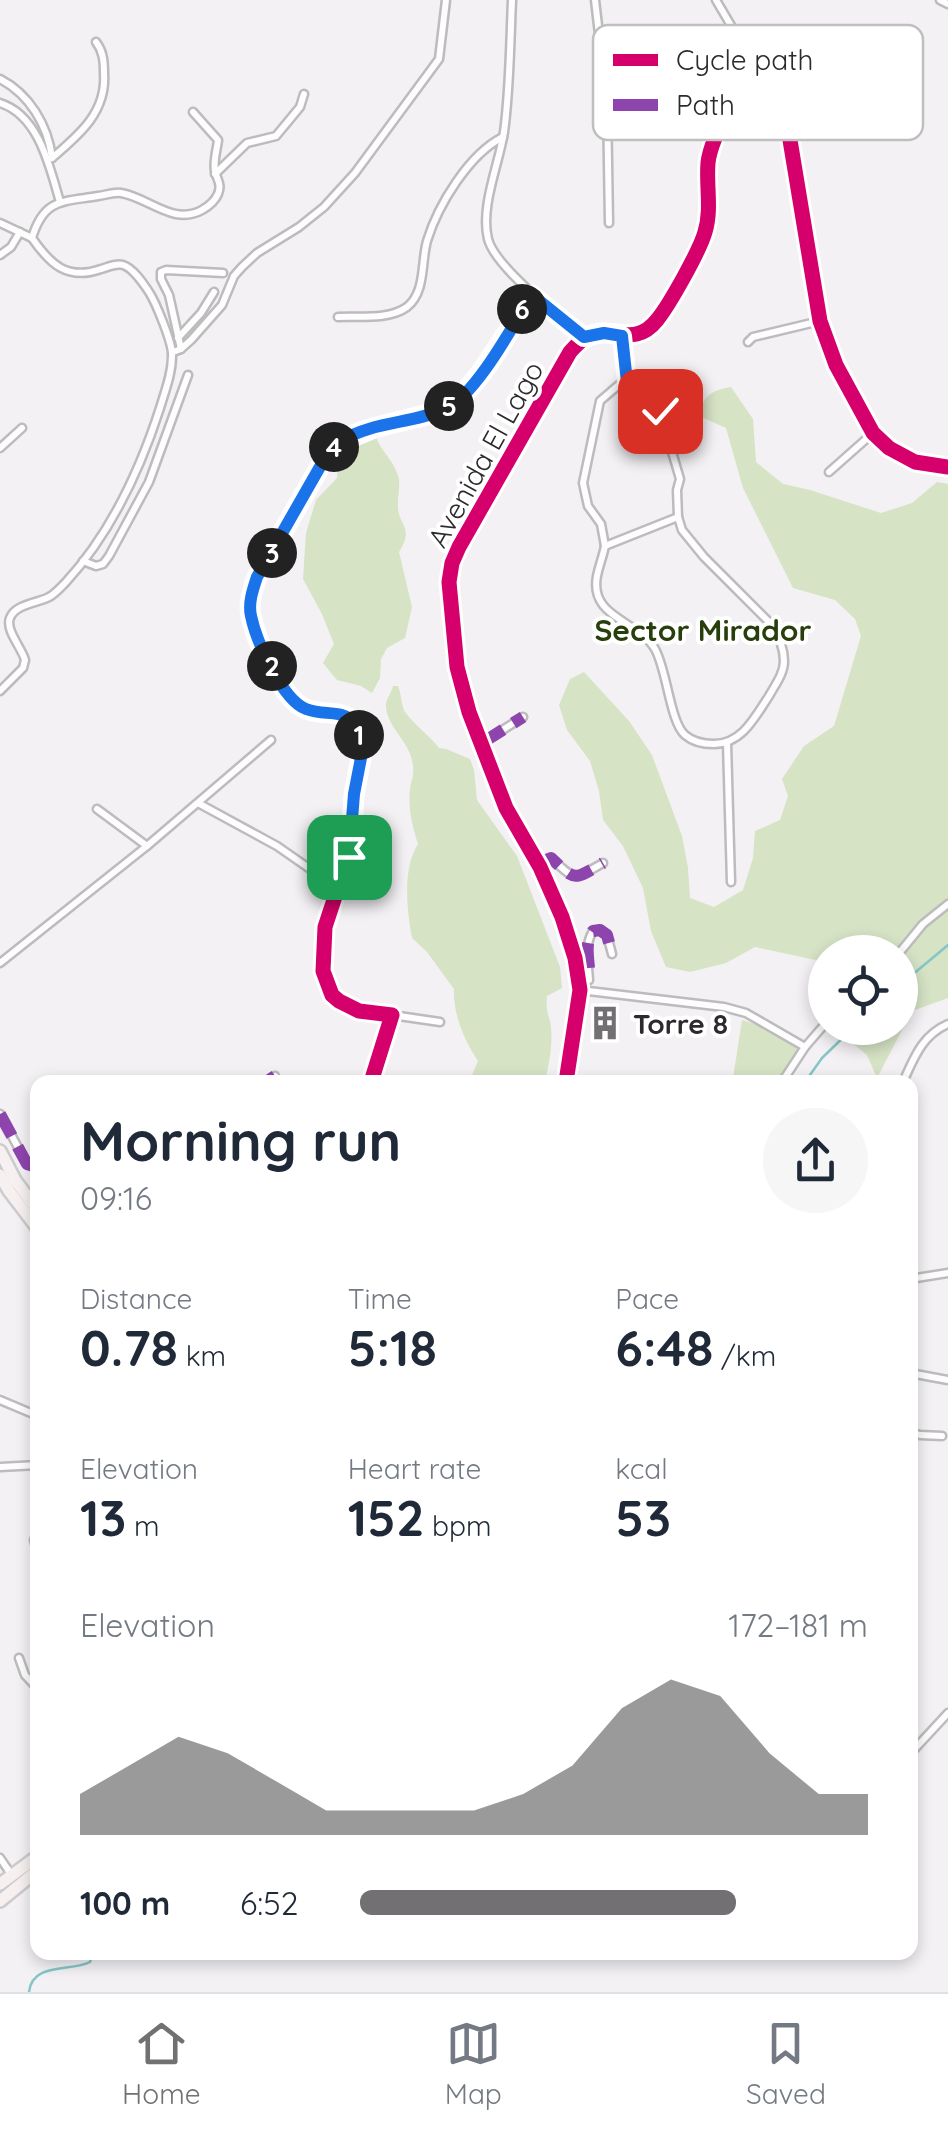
<!DOCTYPE html>
<html lang="en">
<head>
<meta charset="utf-8">
<style>
  :root { --surface:#fff; --page:#f6f6f7; --text:#1f2937; --muted:#747a83; --line:#e0e1e3; --accent:#727072 }
  body { margin:0; font-family:Quicksand,sans-serif; background:var(--page); color:var(--text); height:100vh; display:flex; flex-direction:column; font-size:38px; white-space:nowrap }
  * { box-sizing:border-box; margin:0 }
  p { font-size:32px; color:var(--muted) }
  .icon { flex:none; width:55px; height:55px; fill:none; stroke:currentColor; stroke-width:2; stroke-linecap:round; stroke-linejoin:round }
  .map { position:relative; flex:1; overflow:hidden }
  .sheet { position:absolute; left:30px; top:1075px; width:888px; height:885px; display:flex; flex-direction:column; background:var(--surface); border-radius:20px; box-shadow:0 5px 15px #0003 }
  .sheet>* { flex:none }
  .fabs { position:absolute; left:808px; top:935px; display:grid; gap:20px }
  .fabs a { display:grid; place-items:center; width:110px; height:110px; border-radius:50%; background:var(--surface); box-shadow:0 5px 15px #0003; font-size:50px }
  .pin { position:absolute; display:grid; place-items:center; width:85px; height:85px; color:#fff; margin:-42px; border-radius:20px; box-shadow:0 5px 15px #0006 }
  .km { position:absolute; width:50px; height:50px; margin:-25px; border-radius:50%; background:#222; color:#fff; font-size:28px; line-height:50px; text-align:center }
  .round { display:grid; place-items:center; flex:none; width:105px; height:105px; border-radius:52px; background:var(--page) }
  .head { display:flex; align-items:center; justify-content:space-between; height:170px; padding:0 50px }
  h1 { font-size:55px; font-weight:700; line-height:75px }
  .figures { display:grid; grid-template-columns:repeat(3,1fr); gap:15px; height:170px; padding:10px 50px }
  .figures div { display:grid; align-content:center }
  .figures b { font-size:50px; font-weight:700 }
  .figures small { font-size:28px; font-weight:400 }
  .figures p { font-size:28px }
  .chart { height:280px; padding:20px 50px }
  .chart p { display:flex; justify-content:space-between }
  .chart svg { width:100%; height:180px; margin-top:10px; fill:var(--accent); opacity:.7 }
  ul { padding:0 50px; list-style:none; font-size:32px }
  li { display:grid; grid-template-columns:160px 120px 1fr; align-items:center; height:75px }
  li i { height:25px; border-radius:12px; background:var(--accent) }
  .tab-bar { display:flex; justify-content:space-around; align-items:center; height:140px; border-top:2px solid var(--line); background:var(--surface); font-size:28px; color:var(--muted) }
  .tab-bar a { display:grid; justify-items:center; gap:5px }
  .tab-bar .on { color:var(--accent) }
  .map>svg:first-child { display:block }
  .green { fill:#d6e3c5 }
  .lines { fill:none; stroke-linecap:round; stroke-linejoin:round }
  .stream { stroke:#85c6c8; stroke-width:2.5 }
  .minor-casing { stroke:#bdbbbd; stroke-width:11 }
  .primary-casing { stroke:#cdcbcd; stroke-width:16 }
  .minor { stroke:#fdfdfd; stroke-width:6 }
  .primary { stroke:#f6f0f0; stroke-width:11 }
  .quiet { stroke:#8e44ad; stroke-width:12; stroke-dasharray:25 12; stroke-linecap:butt }
  .cycleway-casing { stroke:#fff; stroke-width:21 }
  .cycleway { stroke:#d6006c; stroke-width:15 }
  .route-casing { stroke:#fff; stroke-width:20 }
  .route { stroke:#1a73e8; stroke-width:12 }
  .labels { text-anchor:middle; dominant-baseline:central; stroke-width:8; stroke-linejoin:round; paint-order:stroke }
  .street-label { font-size:28px; fill:#2c2a2c; stroke:#fff }
  .poi-label { font-size:28px; font-weight:bold; fill:#2c2a2c; stroke:#fff; text-anchor:start }
  .neighbourhood-label { font-size:30px; font-weight:bold; fill:#283f0d; stroke:#fff }
  .key { fill:#fff; stroke:#c0bfc0; stroke-width:2.5 }
  .key-label { font-size:28px; fill:#2c2a2c }
</style>
</head>
<body>
<div class="map">
<svg width="948" height="1992" viewBox="0 0 948 1992">
  <rect width="100%" height="100%" fill="#f3f1f4"/>
  <g class="green">
    <path d="M731 387 753 419 756 462 783 484 810 490 881 513 912 503 937 482 948 484V998L912 1011 877 1078 867 1055 847 1039 846 1028H900V952H825V962L755 947 726 963 690 972 666 967 651 931 643 888 623 846 603 820 599 791 590 761 567 730 559 705 570 679 584 672 629 721 652 755 682 836 688 868 690 898 714 907 743 890 753 858 755 831 780 820 788 796 782 779 804 746 834 726 861 636 855 619 835 600 793 588 743 488 726 428 699 416C704 395 710 391 731 387Z"/>
    <path d="M376 437C381 451 392 459 397 473 402 484 397 494 398 506 398 526 415 527 399 552L412 607 405 638 387 648 381 659 380 678 372 693 361 686 337 680 323 663 334 644 322 614 303 579 306 533 316 500 337 478 338 466 349 450Z"/>
    <path d="M393 686H398C401 693 401 702 404 710 408 719 432 738 439 748L446 749 470 759 474 770 477 800 517 856 560 967 562 988 547 996C546 1007 547 1011 550 1021 554 1041 549 1063 545 1082H469L478 1061C464 1040 453 1014 454 989L427 952 412 938C407 910 402 869 418 844 412 825 408 809 410 789 410 784 413 779 413 774 416 745 389 732 386 708 385 699 391 695 393 686Z"/>
    <polygon points="742,1020 764,1027 801,1051 803,1057 783,1082 754,1082 733,1078"/>
  </g>
  <g class="lines">
    <g class="stream">
      <polyline points="900,985 948,945"/>
      <polyline points="805,1082 822,1058 853,1028"/>
      <path d="M29 1992C32 1962 71 1972 90 1962L93 1952"/>
    </g>
    <g class="minor-casing">
      <g id="minor">
        <path d="M512 0C510 44 510 88 504 132 499 164 480 207 488 239 495 267 560 318 584 337"/>
        <polyline points="595,0 607,102 609,223"/>
        <polyline points="716,0 753,63 757,85"/>
        <polyline points="940,0 948,4"/>
        <path d="M0 79C29 94 48 125 52 158"/>
        <path d="M0 103C39 115 50 168 60 202"/>
        <path d="M52 158C79 135 107 112 104 73 104 61 103 51 96 42"/>
        <polyline points="215,174 247,143 276,136 300,107 304,94"/>
        <polyline points="0,223 32,238"/>
        <polyline points="0,255 11,247 20,232"/>
        <path d="M338 317C360 316 389 320 407 307 426 292 421 262 427 241 438 205 469 154 503 137"/>
        <polyline points="621,336 627,382"/>
        <polyline points="178,338 201,313 214,292"/>
        <polyline points="748,342 753,337 820,321"/>
        <polyline points="181,349 169,295 161,279 161,272 166,270 223,273"/>
        <polyline points="173,352 181,349 191,340 222,305 234,276 242,267 257,253 299,227 324,207 355,173 439,59 446,0"/>
        <polygon points="621,383 636,385 656,398 680,479 677,490 678,517 605,546 601,524 588,506 583,483 600,401"/>
        <polyline points="0,448 22,428"/>
        <polyline points="829,472 873,433"/>
        <path d="M605 546C603 556 599 566 597 576 589 618 638 620 655 649 667 670 670 722 685 735 693 742 704 744 714 744 742 744 755 717 769 696 775 685 784 674 784 661 784 649 778 635 772 625L704 557 682 530 678 517"/>
        <polyline points="83,561 96,566 103,564 109,556 149,482 188,375"/>
        <path d="M0 691 23 668 25 660C22 648 5 630 10 618 15 604 38 603 49 597 55 594 61 587 66 582 111 533 140 470 160 408 165 391 172 374 172 356 173 344 156 303 149 292 143 283 133 268 123 265 116 263 108 267 101 269 67 281 50 264 32 238 44 198 63 202 98 196 106 195 113 192 121 193 148 197 173 226 202 210 209 206 215 201 218 194 222 184 217 180 215 171 213 161 217 150 218 140L193 112"/>
        <polyline points="482,743 523,717"/>
        <polyline points="727,743 731,882"/>
        <polyline points="198,803 277,846 313,871"/>
        <polyline points="97,809 147,846"/>
        <path d="M538 863 551 858C577 882 573 880 603 863"/>
        <polyline points="900,952 923,924 948,904"/>
        <polyline points="0,963 147,846 271,740"/>
        <path d="M580 980H589C588 964 584 945 593 931L600 930 607 935 612 954"/>
        <polyline points="580,990 724,1007 746,1013 805,1047 782,1082"/>
        <polyline points="392,1015 440,1022"/>
        <polyline points="805,1047 825,1024"/>
        <polyline points="266,1082 275,1076"/>
        <polyline points="291,1082 294,1081"/>
        <path d="M371 1082 392 1015 359 1011 339 1001 332 995 323 971 325 927 351 848 354 795 361 758 358 725C339 707 327 717 306 709 282 700 256 640 251 616 248 603 253 589 257 577L325 458 340 442 374 428 444 410 458 401 482 371 532 295"/>
        <path d="M566 1082 580 990 575 958 562 917 540 867 506 808 469 712 457 667 449 582 452 563 459 547 570 352C575 347 580 340 587 337 612 324 634 349 657 320 670 304 700 250 705 232 712 209 706 186 708 163 710 140 745 60 774 94 781 102 783 113 787 122L820 321 836 365 873 433 889 448 915 462 948 467"/>
        <path d="M903 1082C914 1058 922 1035 948 1024"/>
        <polyline points="0,1114 27,1164 33,1166 38,1159"/>
        <polyline points="910,1279 948,1273"/>
        <polyline points="910,1373 948,1380"/>
        <polyline points="0,1400 38,1416"/>
        <polyline points="910,1432 920,1435 942,1436"/>
        <polyline points="0,1467 38,1465"/>
        <polyline points="38,1532 34,1540 38,1554"/>
        <polyline points="19,1658 25,1675 38,1689"/>
        <polyline points="910,1754 948,1713"/>
        <polyline points="0,1858 11,1874"/>
      </g>
    </g>
    <g class="primary-casing">
      <g id="primary">
        <polyline points="0,1151 15,1180 38,1211"/>
        <polyline points="0,1175 9,1191 38,1229"/>
        <polyline points="0,1884 38,1856"/>
        <polyline points="0,1901 38,1870"/>
      </g>
    </g>
    <use href="#minor" class="minor"/>
    <use href="#primary" class="primary"/>
    <g class="quiet">
      <polyline points="482,743 523,717"/>
      <path d="M538 863 551 858C577 882 573 880 603 863"/>
      <path d="M589 968C588 955 585 941 593 931L600 930 607 935 612 954"/>
      <polyline points="266,1082 275,1076"/>
      <polyline points="291,1082 294,1081"/>
      <polyline points="0,1114 27,1164 33,1166 38,1159"/>
    </g>
    <g class="cycleway-casing">
      <g id="cycleway">
        <path d="M371 1082 392 1015 359 1011 339 1001 332 995 323 971 325 927 351 848 354 795 361 758 358 725C339 707 327 717 306 709 282 700 256 640 251 616 248 603 253 589 257 577L325 458 340 442 374 428 444 410 458 401 482 371 532 295"/>
        <path d="M566 1082 580 990 575 958 562 917 540 867 506 808 469 712 457 667 449 582 452 563 459 547 570 352C575 347 580 340 587 337 612 324 634 349 657 320 670 304 700 250 705 232 712 209 706 186 708 163 710 140 745 60 774 94 781 102 783 113 787 122L820 321 836 365 873 433 889 448 915 462 948 467"/>
      </g>
    </g>
    <use href="#cycleway" class="cycleway"/>
  </g>
  <g class="lines">
    <g class="route-casing">
      <path id="route" d="M349 857 354 794 361 758 358 725C338 707 327 717 306 709 282 700 256 640 251 616 248 603 253 589 257 577L325 458C330 452 335 445 341 441 373 421 414 424 447 408 477 393 513 325 532 295L584 337 604 333 622 336 627 382C643 385 656 395 660 411"/>
    </g>
    <use href="#route" class="route"/>
  </g>
  <defs>
    <g id="building-bare" transform="scale(2.7)"><path d="M-4-6H4V6H1V3H-1V6H-4ZM-2.5-4.3h1.7v1.8h-1.7ZM.8-4.3h1.7v1.8H.8ZM-2.5-1h1.7V.8h-1.7ZM.8-1h1.7V.8H.8Z" fill="#727072" stroke="#fff" stroke-width="2.5" paint-order="stroke"/></g>
  </defs>
  <g fill-rule="evenodd">
    <use href="#building-bare" x="605" y="1023"/>
  </g>
  <g class="labels">
    <g class="street-label">
      <text transform="translate(485 454) rotate(-61)">Avenida El Lago</text>
    </g>
    <g class="poi-label">
      <text x="633" y="1023">Torre 8</text>
    </g>
    <g class="neighbourhood-label">
      <text x="703" y="630">Sector Mirador</text>
    </g>
  </g>
  <rect x="593" y="25" width="330" height="115" rx="15" class="key"/>
  <rect x="613" y="54" width="45" height="12" fill="#d6006c"/>
  <rect x="613" y="99" width="45" height="12" fill="#8e44ad"/>
  <g class="key-label">
    <text x="676" y="70">Cycle path</text>
    <text x="676" y="115">Path</text>
  </g>
</svg>
<div class="fabs">
<a><svg class="icon" aria-label="locate" viewBox="0 0 24 24"><circle cx="12" cy="12" r="6"/><path d="M12 2v4M12 18v4M2 12h4M18 12h4"/></svg></a>
</div>
<div class="pin" style="left:349px;top:857px;background:#1e9e55"><svg class="icon" aria-label="arrive" viewBox="0 0 24 24"><path d="M6 21V4h12l-3 4 3 4H6"/></svg></div>
<div class="pin" style="left:660px;top:411px;background:#d93025"><svg class="icon" aria-label="check" viewBox="0 0 24 24"><path d="M5 12l5 5 9-10"/></svg></div>
<b class="km" style="left:359px;top:735px">1</b>
<b class="km" style="left:272px;top:666px">2</b>
<b class="km" style="left:272px;top:553px">3</b>
<b class="km" style="left:334px;top:447px">4</b>
<b class="km" style="left:449px;top:406px">5</b>
<b class="km" style="left:522px;top:309px">6</b>
<section class="sheet">
<div class="head"><div><h1>Morning run</h1><p>09:16</p></div><a class="round"><svg class="icon" aria-label="share" viewBox="0 0 24 24"><path d="M12 15V3M7 8l5-5 5 5M5 13v7h14v-7"/></svg></a></div>
<div class="figures">
<div><p>Distance</p><b>0.78<small> km</small></b></div>
<div><p>Time</p><b>5:18</b></div>
<div><p>Pace</p><b>6:48<small> /km</small></b></div>
</div>
<div class="figures">
<div><p>Elevation</p><b>13<small> m</small></b></div>
<div><p>Heart rate</p><b>152<small> bpm</small></b></div>
<div><p>kcal</p><b>53</b></div>
</div>
<div class="chart"><p><span>Elevation</span>172–181 m</p>
<svg viewBox="0 0 160 44" preserveAspectRatio="none"><path d="M0 44V34L10 27L20 20L30 24L40 31L50 38L60 38L70 38L80 38L90 34L100 27L110 13L120 6L130 10L140 24L150 34L160 34V44z"/></svg>
</div>
<ul>
<li><b>100 m</b>6:52<i style="width:74%"></i></li>
</ul>
</section>
</div>
<nav class="tab-bar">
<a class="on"><svg class="icon" aria-label="home" viewBox="0 0 24 24"><path d="M3 11l9-7 9 7M6 9v11h12V9"/></svg>Home</a>
<a><svg class="icon" aria-label="map" viewBox="0 0 24 24"><path d="M3 6l6-2 6 2 6-2v14l-6 2-6-2-6 2zM9 4v14M15 6v14"/></svg>Map</a>
<a><svg class="icon" aria-label="saved" viewBox="0 0 24 24"><path d="M7 4h10v16l-5-4-5 4z"/></svg>Saved</a>
</nav>
</body>
</html>
